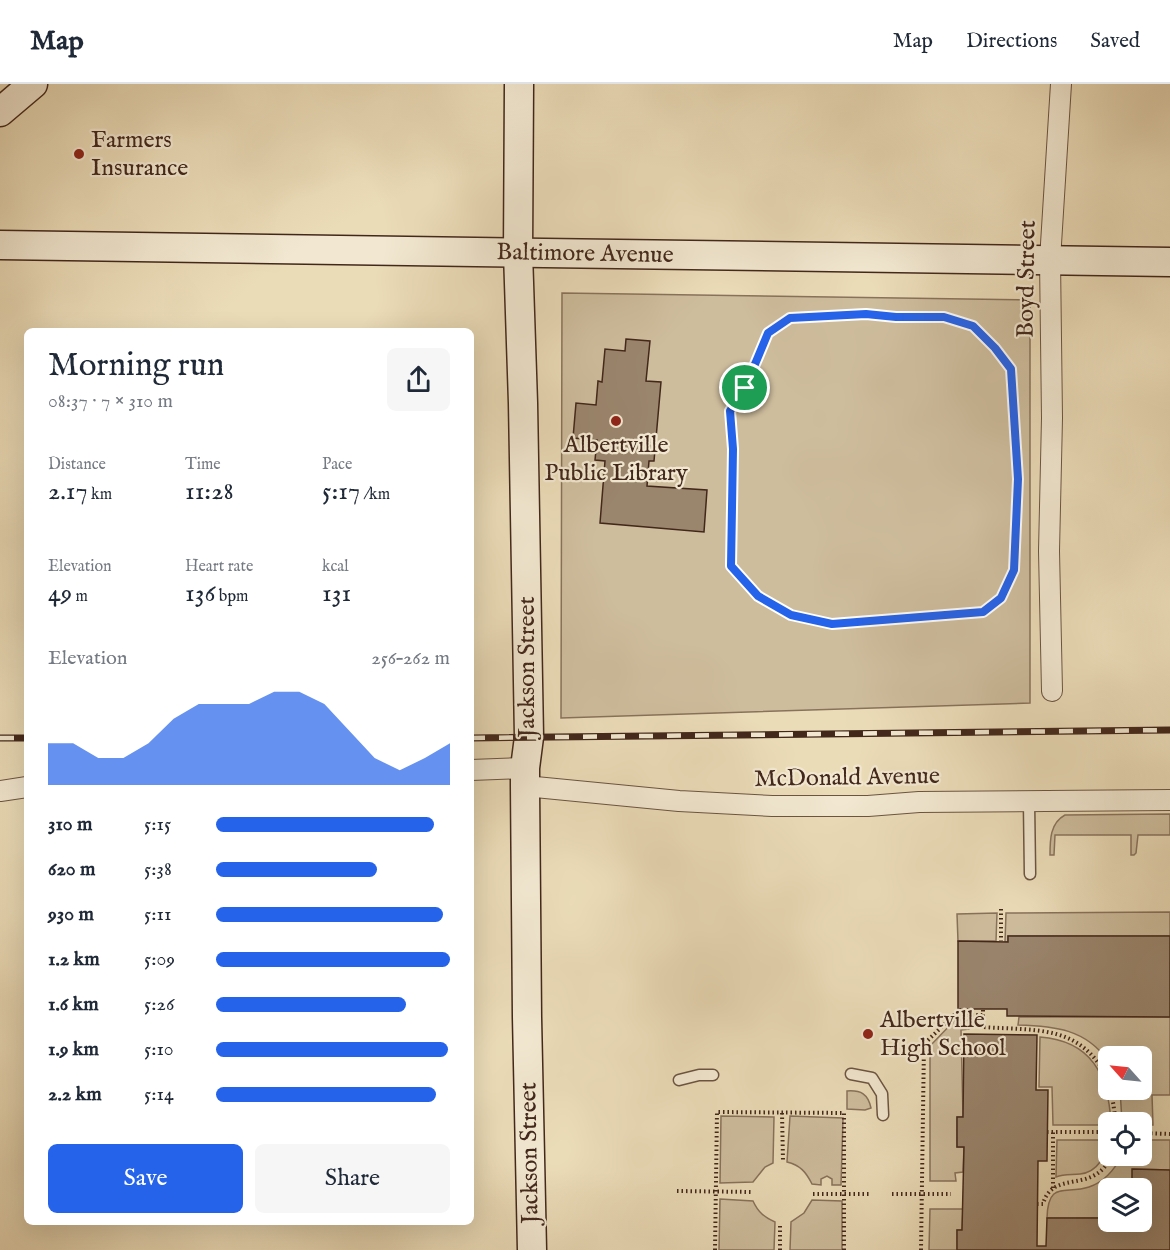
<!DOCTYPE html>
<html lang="en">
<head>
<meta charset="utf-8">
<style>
  :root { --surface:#fff; --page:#f6f6f7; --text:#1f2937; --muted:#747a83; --line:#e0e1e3; --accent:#2563eb }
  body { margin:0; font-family:"IM FELL English",serif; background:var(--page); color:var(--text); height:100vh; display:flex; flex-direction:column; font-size:22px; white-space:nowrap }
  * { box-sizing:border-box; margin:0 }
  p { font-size:20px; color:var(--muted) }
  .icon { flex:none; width:33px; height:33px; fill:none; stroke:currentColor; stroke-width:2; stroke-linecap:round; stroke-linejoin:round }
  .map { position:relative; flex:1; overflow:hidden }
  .details { position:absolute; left:24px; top:244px; width:450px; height:897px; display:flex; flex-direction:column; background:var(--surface); border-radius:9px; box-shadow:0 6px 24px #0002 }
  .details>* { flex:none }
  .needle { width:39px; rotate:297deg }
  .tools { position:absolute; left:1098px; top:962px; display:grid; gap:12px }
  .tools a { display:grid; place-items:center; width:54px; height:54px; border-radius:9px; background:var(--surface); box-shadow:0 6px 24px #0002; font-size:30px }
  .pin { position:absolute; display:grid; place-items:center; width:51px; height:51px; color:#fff; margin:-26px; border:3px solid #fff; border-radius:50%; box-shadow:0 2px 6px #0007 }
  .round { display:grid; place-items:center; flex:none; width:63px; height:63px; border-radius:9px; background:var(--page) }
  .head { display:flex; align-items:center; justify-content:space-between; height:102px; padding:0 24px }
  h1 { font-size:33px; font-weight:600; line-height:45px }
  .metrics { display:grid; grid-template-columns:repeat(3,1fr); gap:9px; height:102px; padding:6px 24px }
  .metrics div { display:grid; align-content:center }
  .metrics b { font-size:26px; font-weight:600 }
  .metrics small { font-size:16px; font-weight:400 }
  .metrics p { font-size:16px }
  .chart { height:168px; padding:12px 24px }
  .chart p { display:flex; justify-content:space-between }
  .chart svg { width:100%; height:108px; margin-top:6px; fill:var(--accent); opacity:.7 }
  .cta { display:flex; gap:12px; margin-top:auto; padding:12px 24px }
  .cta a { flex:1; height:69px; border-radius:9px; background:var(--accent); color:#fff; font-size:24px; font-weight:600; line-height:69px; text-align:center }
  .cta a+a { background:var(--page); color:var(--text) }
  ul { padding:0 24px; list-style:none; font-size:20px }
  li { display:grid; grid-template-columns:96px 72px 1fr; align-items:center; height:45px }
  li i { height:15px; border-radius:8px; background:var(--accent) }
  header { display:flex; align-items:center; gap:36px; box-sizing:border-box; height:84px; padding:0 30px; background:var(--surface); border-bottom:2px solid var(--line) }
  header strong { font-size:28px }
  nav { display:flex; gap:33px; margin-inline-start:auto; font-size:21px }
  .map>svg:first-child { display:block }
  .green { fill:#cebd9d; stroke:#88725c; stroke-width:1.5 }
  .building { fill:#9a856d; stroke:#42271b; stroke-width:1.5 }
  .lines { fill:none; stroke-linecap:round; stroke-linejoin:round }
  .lane-casing { stroke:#6c5442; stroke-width:13 }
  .street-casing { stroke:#6c5442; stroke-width:22 }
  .secondary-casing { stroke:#42271b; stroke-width:31 }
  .path { stroke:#42271b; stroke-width:4; stroke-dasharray:1.5 3; stroke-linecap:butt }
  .lane { stroke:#f2e8d1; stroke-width:10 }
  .street { stroke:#f2e8d1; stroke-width:20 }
  .secondary { stroke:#f2e8d1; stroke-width:28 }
  .rail-casing { stroke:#42271b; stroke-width:7 }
  .rail { stroke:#f2e8d1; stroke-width:4.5; stroke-dasharray:14; stroke-linecap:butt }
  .route-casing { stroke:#fff; stroke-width:12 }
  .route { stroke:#2563eb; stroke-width:8 }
  .poi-dot { fill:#8f2418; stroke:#f2e8d1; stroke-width:2 }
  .labels { text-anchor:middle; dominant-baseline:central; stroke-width:4.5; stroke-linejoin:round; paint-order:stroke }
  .poi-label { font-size:24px; fill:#42271b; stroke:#f2e8d1; text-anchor:start }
  .street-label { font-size:24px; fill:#42271b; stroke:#f2e8d1 }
</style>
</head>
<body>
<header>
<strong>Map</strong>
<nav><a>Map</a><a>Directions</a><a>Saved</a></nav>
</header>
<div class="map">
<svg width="1170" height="1166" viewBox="0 0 1170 1166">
  <rect width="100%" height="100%" fill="#ebdcb8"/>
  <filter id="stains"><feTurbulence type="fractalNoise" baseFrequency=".00333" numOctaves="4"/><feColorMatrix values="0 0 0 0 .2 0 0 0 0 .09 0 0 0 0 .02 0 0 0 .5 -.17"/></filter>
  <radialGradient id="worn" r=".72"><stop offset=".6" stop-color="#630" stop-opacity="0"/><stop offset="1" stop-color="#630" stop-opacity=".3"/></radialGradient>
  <g class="green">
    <polygon points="562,209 1030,216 1030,619 561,634"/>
    <path d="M1170 730V751H1138L1136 769 1134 771H1131V751H1055L1054 771H1050C1050 756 1050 739 1065 731Z"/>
    <polygon points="1170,828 1170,852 1008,852 1008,858 1005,858 1006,829"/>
    <polygon points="997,829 996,857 958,857 957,830"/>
    <path d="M1019 933H1170V1011H1152L1153 1041H1142V1038H1122L1120 1005H1142V972H1108V977C1086 945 1054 942 1018 941Z"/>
    <polygon points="955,936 971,936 969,945 961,946 963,1033 957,1033 957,1063 964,1063 963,1088 955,1089 956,1097 930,1097 930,962"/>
    <path d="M1040 953C1092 957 1108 991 1111 1038H1108V1041H1053L1052 1003H1039Z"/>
    <path d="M847 1007C861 1006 868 1010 871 1024L865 1026 847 1025Z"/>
    <polygon points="721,1032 774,1033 773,1079 765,1083 753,1098 720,1099"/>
    <path d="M790 1032 843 1034 841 1101H832V1095L827 1092 821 1095V1101L812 1100C806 1088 800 1081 787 1078Z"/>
    <path d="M1057 1056H1107C1106 1072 1098 1088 1080 1090 1072 1091 1064 1090 1056 1093Z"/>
    <path d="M1142 1056H1170V1086L1133 1085 1132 1104H1108V1134H1047C1048 1096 1065 1111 1089 1103 1104 1098 1115 1085 1122 1071H1142Z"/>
    <path d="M720 1115 753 1117C758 1128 764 1133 775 1138L774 1166H719Z"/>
    <polygon points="812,1116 842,1117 842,1166 790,1166 791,1138 804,1129"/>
    <polygon points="930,1125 963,1125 962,1146 957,1146 957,1166 929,1166"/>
  </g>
  <g class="building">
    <polygon points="626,255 650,257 646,297 661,298 654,377 649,377 647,402 707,406 704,448 600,439 605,377 595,376 597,356 573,354 576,319 596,321 598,297 602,298 605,265 625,267"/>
    <polygon points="1008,852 1170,852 1170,933 1007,932 1007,925 958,925 958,857 1008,858"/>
    <polygon points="964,950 1037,951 1036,1006 1048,1006 1047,1077 1038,1077 1037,1162 1046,1162 1047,1134 1108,1134 1108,1137 1142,1137 1142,1104 1132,1104 1132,1085 1170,1086 1170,1166 957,1166 957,1146 962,1146 964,1063 957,1063 957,1033 963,1033"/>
  </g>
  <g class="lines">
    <g class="lane-casing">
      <g id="lane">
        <polyline points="1029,718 1030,790"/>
        <polyline points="851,990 872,994 882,1010 883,1031"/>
        <polyline points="679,996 699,991 713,991"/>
      </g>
    </g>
    <g class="street-casing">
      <g id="street">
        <polyline points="1052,607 1049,467 1052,334 1050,176 1061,0"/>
        <polyline points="471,686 525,684"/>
        <polyline points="525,702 679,717 772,722 868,722 919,718 1170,716"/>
        <polyline points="0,707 27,703"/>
      </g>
    </g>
    <g class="secondary-casing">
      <g id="secondary">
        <polyline points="519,0 518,169 523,319 529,653 525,684 525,702 527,933 532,1166"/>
        <polyline points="0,28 33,0"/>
        <polyline points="0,161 1170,178"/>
      </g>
    </g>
    <g class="path">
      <polygon points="866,230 944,233 973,242 995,264 1011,285 1018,395 1014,486 1001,514 983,528 832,540 791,531 758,512 731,482 733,365 730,327 745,304 768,249 790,234"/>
      <polyline points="1001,825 1001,857"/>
      <path d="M983 926V943C1038 947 1080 940 1108 995"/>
      <polyline points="1111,1005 1116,1038"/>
      <polyline points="782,1029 783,1077"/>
      <polyline points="1047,1048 1108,1048"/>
      <polyline points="1142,1049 1170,1050"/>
      <polyline points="1053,1104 1053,1048"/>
      <polyline points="677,1107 752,1108"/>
      <polyline points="813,1110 870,1110"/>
      <polyline points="892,1110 951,1110"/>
      <path d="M1037 1120H1043C1053 1084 1094 1112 1112 1071"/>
      <polyline points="715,1166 717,1028 844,1029 844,1166"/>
      <polyline points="780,1166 780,1139"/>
      <polyline points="921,1166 924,960 954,931 983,931"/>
    </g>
    <use href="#lane" class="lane"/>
    <use href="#street" class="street"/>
    <use href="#secondary" class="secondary"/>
    <g class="rail-casing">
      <g id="rail">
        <polyline points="0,654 27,654"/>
        <polyline points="471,654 1170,646"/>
      </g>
    </g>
    <use href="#rail" class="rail"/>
  </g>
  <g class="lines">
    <g class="route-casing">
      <polygon id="route" points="866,230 896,233 944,233 973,242 995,264 1011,285 1018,395 1014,486 1001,514 983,528 832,540 791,531 758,512 731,482 733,365 730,327 745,304 768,249 790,234"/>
    </g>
    <use href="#route" class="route"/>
  </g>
  <g class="poi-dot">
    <circle cx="79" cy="70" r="6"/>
    <circle cx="616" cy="337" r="6"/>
    <circle cx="868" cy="950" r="6"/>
  </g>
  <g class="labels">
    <g class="poi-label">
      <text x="91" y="56">Farmers<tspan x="91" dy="28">Insurance</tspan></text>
      <text x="616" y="361" text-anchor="middle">Albertville<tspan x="616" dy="28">Public Library</tspan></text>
      <text x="880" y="936">Albertville<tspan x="880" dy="28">High School</tspan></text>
    </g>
    <g class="street-label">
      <text transform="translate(585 170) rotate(1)">Baltimore Avenue</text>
      <text transform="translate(1027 195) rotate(-89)">Boyd Street</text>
      <text transform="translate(527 583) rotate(-90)">Jackson Street</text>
      <text transform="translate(847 694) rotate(-1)">McDonald Avenue</text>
      <text transform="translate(530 1069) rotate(-91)">Jackson Street</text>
    </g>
  </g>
  <rect width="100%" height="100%" filter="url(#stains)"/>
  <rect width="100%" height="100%" fill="url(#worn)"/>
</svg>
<div class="tools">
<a><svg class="needle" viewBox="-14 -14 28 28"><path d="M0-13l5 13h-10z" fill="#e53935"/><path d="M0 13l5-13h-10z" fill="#747a83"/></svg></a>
<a><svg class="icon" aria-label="locate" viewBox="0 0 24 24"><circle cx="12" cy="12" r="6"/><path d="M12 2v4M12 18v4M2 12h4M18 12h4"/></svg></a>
<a><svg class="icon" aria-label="layers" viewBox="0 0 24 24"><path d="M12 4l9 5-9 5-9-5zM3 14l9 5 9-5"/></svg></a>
</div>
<div class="pin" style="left:745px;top:304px;background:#1e9e55"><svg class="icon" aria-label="arrive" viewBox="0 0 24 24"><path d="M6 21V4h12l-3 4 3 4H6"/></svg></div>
<section class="details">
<div class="head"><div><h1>Morning run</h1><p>08:37 · 7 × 310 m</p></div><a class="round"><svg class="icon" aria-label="share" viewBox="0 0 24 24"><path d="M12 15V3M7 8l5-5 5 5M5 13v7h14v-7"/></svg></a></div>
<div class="metrics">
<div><p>Distance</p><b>2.17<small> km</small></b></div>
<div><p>Time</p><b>11:28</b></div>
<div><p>Pace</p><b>5:17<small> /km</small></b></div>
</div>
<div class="metrics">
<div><p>Elevation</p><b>49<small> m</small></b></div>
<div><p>Heart rate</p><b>136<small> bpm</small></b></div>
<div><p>kcal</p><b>131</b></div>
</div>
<div class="chart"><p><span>Elevation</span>256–262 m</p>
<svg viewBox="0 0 160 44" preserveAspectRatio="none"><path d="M0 44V27L10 27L20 33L30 33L40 27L50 17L60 11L70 11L80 11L90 6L100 6L110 11L120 22L130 33L140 38L150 33L160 27V44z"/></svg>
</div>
<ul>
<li><b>310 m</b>5:15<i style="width:93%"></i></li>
<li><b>620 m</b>5:38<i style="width:69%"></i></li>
<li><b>930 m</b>5:11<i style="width:97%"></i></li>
<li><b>1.2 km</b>5:09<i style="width:100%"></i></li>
<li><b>1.6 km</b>5:26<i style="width:81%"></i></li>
<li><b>1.9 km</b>5:10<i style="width:99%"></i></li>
<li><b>2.2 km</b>5:14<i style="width:94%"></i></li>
</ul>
<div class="cta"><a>Save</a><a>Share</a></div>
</section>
</div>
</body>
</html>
